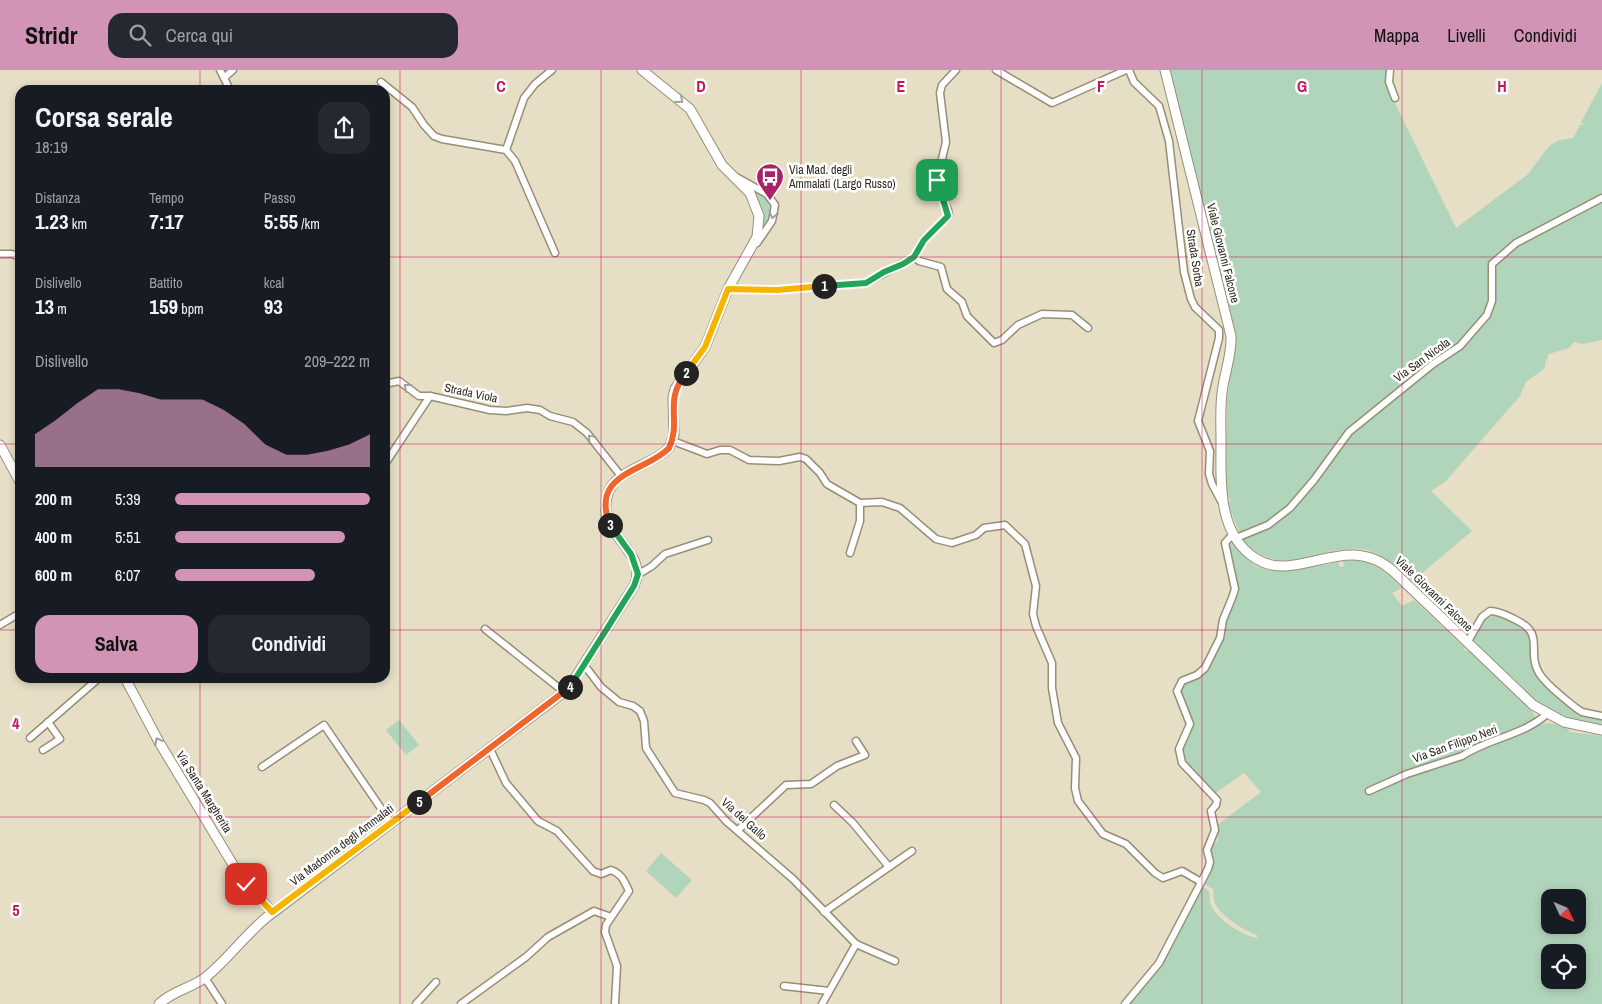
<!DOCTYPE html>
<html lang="it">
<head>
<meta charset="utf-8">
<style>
  :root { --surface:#171b24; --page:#242831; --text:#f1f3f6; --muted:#9ea1a6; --accent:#d194b6 }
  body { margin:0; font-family:"Archivo Narrow",sans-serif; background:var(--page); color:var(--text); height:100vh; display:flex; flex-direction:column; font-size:19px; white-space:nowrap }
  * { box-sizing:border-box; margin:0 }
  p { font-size:16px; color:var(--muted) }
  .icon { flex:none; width:28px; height:28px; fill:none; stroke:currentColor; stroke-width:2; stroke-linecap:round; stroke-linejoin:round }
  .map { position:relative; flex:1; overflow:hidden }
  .drawer { position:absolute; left:15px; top:15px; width:375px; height:598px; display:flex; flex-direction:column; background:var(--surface); border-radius:15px; box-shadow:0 2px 8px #0003 }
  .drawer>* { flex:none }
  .needle { width:32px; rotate:134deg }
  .buttons { position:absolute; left:1541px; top:819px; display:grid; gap:10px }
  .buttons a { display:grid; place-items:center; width:45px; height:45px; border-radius:10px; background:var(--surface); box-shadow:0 2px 8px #0003; font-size:25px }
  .pin { position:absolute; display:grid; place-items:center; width:42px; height:42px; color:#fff; margin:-21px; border-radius:10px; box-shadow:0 2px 8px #0006 }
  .km { position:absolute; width:25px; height:25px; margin:-12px; border-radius:50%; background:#222; color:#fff; font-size:14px; line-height:25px; text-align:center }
  .round { display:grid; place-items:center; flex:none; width:52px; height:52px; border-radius:15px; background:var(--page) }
  .overview { display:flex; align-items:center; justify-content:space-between; height:85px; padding:0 20px }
  h1 { font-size:28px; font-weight:700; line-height:38px }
  .stats { display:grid; grid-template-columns:repeat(3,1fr); gap:8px; height:85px; padding:5px 20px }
  .stats div { display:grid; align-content:center }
  .stats b { font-size:21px; font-weight:700 }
  .stats small { font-size:14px; font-weight:400 }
  .stats p { font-size:14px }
  .chart { height:140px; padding:10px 20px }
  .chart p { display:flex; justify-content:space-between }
  .chart svg { width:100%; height:90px; margin-top:5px; fill:var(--accent); opacity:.7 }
  .action { display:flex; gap:10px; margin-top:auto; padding:10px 20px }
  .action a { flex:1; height:58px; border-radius:15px; background:var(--accent); color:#111; font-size:20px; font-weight:700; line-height:58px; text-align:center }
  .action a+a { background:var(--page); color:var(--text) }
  ul { padding:0 20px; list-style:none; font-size:16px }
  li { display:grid; grid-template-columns:80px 60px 1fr; align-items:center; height:38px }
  li i { height:12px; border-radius:6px; background:var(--accent) }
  header { display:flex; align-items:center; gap:30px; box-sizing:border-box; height:70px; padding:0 25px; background:var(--accent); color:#111 }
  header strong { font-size:24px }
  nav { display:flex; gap:28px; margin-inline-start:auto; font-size:18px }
  .search { width:350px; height:45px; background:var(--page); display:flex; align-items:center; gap:12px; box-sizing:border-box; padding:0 18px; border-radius:15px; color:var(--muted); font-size:19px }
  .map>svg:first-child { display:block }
  .green { fill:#b1d5ba; fill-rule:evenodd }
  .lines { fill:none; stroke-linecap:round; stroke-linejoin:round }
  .street-casing { stroke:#968f77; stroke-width:9 }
  .secondary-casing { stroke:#968f77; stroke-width:11 }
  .street { stroke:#fff; stroke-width:6 }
  .secondary { stroke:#fff; stroke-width:9 }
  .oneway { stroke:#a09f9b }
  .split-1-casing { stroke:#fff; stroke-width:10 }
  .split-2-casing { stroke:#fff; stroke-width:10 }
  .split-3-casing { stroke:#fff; stroke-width:10 }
  .split-4-casing { stroke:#fff; stroke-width:10 }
  .split-5-casing { stroke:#fff; stroke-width:10 }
  .split-6-casing { stroke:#fff; stroke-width:10 }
  .split-1 { stroke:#22a559; stroke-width:6 }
  .split-2 { stroke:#f5b400; stroke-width:6 }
  .split-3 { stroke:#f0652b; stroke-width:6 }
  .split-4 { stroke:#22a559; stroke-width:6 }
  .split-5 { stroke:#f0652b; stroke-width:6 }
  .split-6 { stroke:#f5b400; stroke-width:6 }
  .grid { fill:none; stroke:#c2185b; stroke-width:1; stroke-opacity:0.55 }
  .labels { text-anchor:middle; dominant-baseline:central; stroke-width:5; stroke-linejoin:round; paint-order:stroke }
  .poi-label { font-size:12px; fill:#2c2920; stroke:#fff; text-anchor:start }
  .street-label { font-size:12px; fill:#2c2920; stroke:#fff }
  .grid-label { font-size:16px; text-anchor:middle; font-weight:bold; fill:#c2185b; stroke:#fff; stroke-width:5; stroke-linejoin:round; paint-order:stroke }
</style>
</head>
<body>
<header>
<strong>Stridr</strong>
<div class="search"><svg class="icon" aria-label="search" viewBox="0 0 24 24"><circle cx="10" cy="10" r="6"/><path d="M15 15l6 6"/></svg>Cerca qui</div>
<nav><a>Mappa</a><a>Livelli</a><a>Condividi</a></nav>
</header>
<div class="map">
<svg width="1602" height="934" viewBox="0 0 1602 934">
  <rect width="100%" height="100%" fill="#e6dec5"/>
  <g class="green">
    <polygon points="1169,0 1388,0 1387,12 1390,23 1456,158 1527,105 1550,75 1560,70 1573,68 1580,55 1584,54 1581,52 1602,13 1602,124 1516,170 1504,178 1490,196 1490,231 1484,245 1459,274 1348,361 1289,436 1268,453 1240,464 1228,434 1231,430 1227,425 1226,414 1227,329 1236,269"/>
    <path d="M756 121C773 133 774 143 763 160L760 135 754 123Z"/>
    <path d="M1602 131V270L1583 274 1574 272 1569 278 1549 284 1545 293V298L1526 312 1520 326 1445 412 1431 421 1472 461 1414 510C1399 507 1386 482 1362 479 1314 475 1282 513 1242 469L1270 456 1315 411 1358 356 1429 300 1461 278 1491 243 1497 193 1510 180Z"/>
    <path d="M1229 473 1234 475 1255 496 1272 501 1293 500 1338 492 1340 497 1344 496 1343 491C1372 487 1383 499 1402 518L1392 523 1402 536 1414 530 1464 577V580L1470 582 1533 642 1536 649 1523 657 1526 662C1548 650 1546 651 1569 659V662L1602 666V934H1129L1160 894 1203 817 1209 821C1210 825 1209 829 1210 833 1216 849 1241 865 1257 868V865C1243 860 1219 845 1214 831 1213 827 1214 823 1213 819L1204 814V811L1209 780 1218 770 1216 756 1261 722 1244 703 1214 724 1184 692 1181 679C1202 653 1187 648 1180 622 1186 609 1199 609 1208 599L1235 531 1237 519 1228 474ZM1550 828H1578V855H1550ZM1550 882H1578V910H1550Z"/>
    <path d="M1498 545C1547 561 1522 569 1534 602 1538 611 1577 642 1587 646 1591 648 1597 648 1602 648V655C1540 648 1515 612 1473 571 1477 557 1482 547 1498 545Z"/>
    <polygon points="399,650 419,675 406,685 386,660"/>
    <polygon points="661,783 692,810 676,828 646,801"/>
  </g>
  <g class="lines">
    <g class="street-casing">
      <g id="street">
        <polyline points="220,0 224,8"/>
        <polyline points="996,0 1052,33 1126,0"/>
        <polyline points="1129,0 1134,12 1159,36 1169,71 1184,202 1191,229 1195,237 1219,260 1219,268 1198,351 1210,381 1209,404 1212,414 1221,431"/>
        <polyline points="1390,0 1389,12 1395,28"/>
        <polyline points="381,12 412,37 424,55 434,66 442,69 506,80 515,91 555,183"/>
        <polyline points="230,20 224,8 233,0"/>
        <polyline points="506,80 524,28 535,14 552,0"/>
        <polyline points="736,107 767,124 775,135 772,151 757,173"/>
        <polyline points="0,184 12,184 20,187"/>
        <polyline points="914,187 919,191 941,197 947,219 962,232 967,246 994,273 1002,270 1018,255 1042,244 1072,245 1088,258"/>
        <polyline points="728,219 777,220 866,213 914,187 924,169 949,146 948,140 939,121 937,110 946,72 940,23 942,15 956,0"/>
        <polyline points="385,314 399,311 419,326 430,326 490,340 506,341 527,338 540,340 550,346 573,352 587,363 621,406"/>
        <polyline points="673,371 707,384 720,380 730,380 749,390 779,391 800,387 806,389 820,403 827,414 860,433 882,432 900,438 936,469 952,473 976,465 984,458 1005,455 1025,474 1036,516 1033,544 1036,556 1052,593 1052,618 1058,653 1076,688 1075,718 1078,731 1103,764 1126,774 1155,803 1163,808 1182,801 1201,812"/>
        <polyline points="385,394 430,326"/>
        <polyline points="1236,468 1268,455 1290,438 1314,410 1349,362 1433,294 1460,276 1487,245 1492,231 1492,194 1516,173 1602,128"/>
        <polyline points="850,483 860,451 860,433"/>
        <polyline points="639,504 652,496 665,484 708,470"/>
        <polyline points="0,555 20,543"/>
        <polyline points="485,559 564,622"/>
        <path d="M1467 573 1482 547 1490 541C1500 541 1508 546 1516 550 1546 564 1526 581 1539 603 1547 616 1564 628 1576 638L1582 642 1602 646"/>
        <polyline points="585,596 601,617 619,632 633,636 640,641 644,651 646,678 675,723 704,730 710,733 726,751 793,809 856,874 822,934"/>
        <polyline points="30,668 99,608"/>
        <path d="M490 679 506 713 538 751 557 761 593 801 601 804 611 800C622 804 624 811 629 821L606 855 605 862 617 896 615 934"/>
        <polyline points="43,680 60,669 48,652"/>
        <polyline points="262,697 324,655 391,753"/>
        <path d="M1369 721 1407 704 1462 686C1489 668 1522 666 1547 644"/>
        <polyline points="834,735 853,753 889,797"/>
        <polyline points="738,760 786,715 811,714 837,696 865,685 856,671"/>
        <polyline points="824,842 912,781"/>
        <polyline points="856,874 895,891"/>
        <polyline points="205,908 222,934"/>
        <polyline points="784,916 829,921"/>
        <polyline points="416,934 436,912"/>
        <polyline points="461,934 526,887 548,867 594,841 611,847"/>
        <polyline points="1125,934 1159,893 1208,799 1210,792 1207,780 1215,760 1211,741 1216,735 1217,730 1182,693 1179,679 1190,654 1177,621 1182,611 1197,605 1205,598 1220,568 1223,550 1232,528 1235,519 1225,473 1233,464"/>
      </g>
    </g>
    <g class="secondary-casing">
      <g id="secondary">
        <path d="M1165 0 1231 266C1232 285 1224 304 1222 323 1220 339 1221 356 1221 372 1221 412 1217 463 1255 488 1297 516 1345 459 1393 501L1533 635 1564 652 1602 660"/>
        <polyline points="0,375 20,412"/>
        <polyline points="125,608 159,672 238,803 272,842"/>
        <path d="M159 934C172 921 192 918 206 907 228 889 245 865 267 847L568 619 634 516C648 485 609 470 606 441 602 399 648 400 669 378L674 365 673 327 675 319 705 277 728 219 757 167 759 146 750 123 722 95 690 39 642 0"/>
      </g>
    </g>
    <use href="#street" class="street"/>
    <use href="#secondary" class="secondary"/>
  </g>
  <defs><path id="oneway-chevron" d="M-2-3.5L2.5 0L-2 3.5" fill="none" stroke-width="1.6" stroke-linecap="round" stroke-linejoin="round" transform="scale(1.25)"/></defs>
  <g class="oneway">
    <use href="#oneway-chevron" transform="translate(680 30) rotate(41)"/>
    <use href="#oneway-chevron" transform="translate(773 145) rotate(104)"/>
    <use href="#oneway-chevron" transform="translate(407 317) rotate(-143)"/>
    <use href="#oneway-chevron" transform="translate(591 368) rotate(-130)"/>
    <use href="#oneway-chevron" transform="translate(158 671) rotate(-119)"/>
  </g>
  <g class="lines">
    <g class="split-1-casing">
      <polyline id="split-1" points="824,216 866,213 884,202 903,194 914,187 924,170 948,146 937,110"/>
    </g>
    <g class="split-2-casing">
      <polyline id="split-2" points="686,303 705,277 728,219 777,220 824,216"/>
    </g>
    <g class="split-3-casing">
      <path id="split-3" d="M610 455C589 402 647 402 669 378 682 351 663 331 686 303"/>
    </g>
    <g class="split-4-casing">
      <polyline id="split-4" points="570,617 634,516 638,504 631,484 610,455"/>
    </g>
    <g class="split-5-casing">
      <polyline id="split-5" points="419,732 570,617"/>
    </g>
    <g class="split-6-casing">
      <polyline id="split-6" points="246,814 272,842 419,732"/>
    </g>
    <use href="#split-1" class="split-1"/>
    <use href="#split-2" class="split-2"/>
    <use href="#split-3" class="split-3"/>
    <use href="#split-4" class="split-4"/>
    <use href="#split-5" class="split-5"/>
    <use href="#split-6" class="split-6"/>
  </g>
  <path class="grid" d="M200 0V20M400 0V934M601 0V934M801 0V934M1001 0V934M1202 0V934M1402 0V934M0 187H20M385 187H1602M0 374H20M385 374H1602M0 560H20M385 560H1602M200 608V934M0 747H1602"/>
  <defs>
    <g id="bus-pin" transform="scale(1.4375)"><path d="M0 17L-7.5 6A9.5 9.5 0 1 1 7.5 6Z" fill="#a92167" stroke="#fff"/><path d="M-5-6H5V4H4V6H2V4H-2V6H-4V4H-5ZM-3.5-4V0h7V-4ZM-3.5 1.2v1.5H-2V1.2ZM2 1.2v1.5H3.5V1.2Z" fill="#fff"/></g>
  </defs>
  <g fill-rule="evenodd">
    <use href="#bus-pin" x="770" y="107"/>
  </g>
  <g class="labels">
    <g class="poi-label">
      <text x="789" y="100">Via Mad. degli<tspan x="789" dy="14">Ammalati (Largo Russo)</tspan></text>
    </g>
    <g class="street-label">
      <text transform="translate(1223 183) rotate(76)">Viale Giovanni Falcone</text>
      <text transform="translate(1195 188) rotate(81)">Strada Sorba</text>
      <text transform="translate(1422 290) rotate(-36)">Via San Nicola</text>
      <text transform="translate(471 323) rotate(12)">Strada Viola</text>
      <text transform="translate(1434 524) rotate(44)">Viale Giovanni Falcone</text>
      <text transform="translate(1455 674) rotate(-20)">Via San Filippo Neri</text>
      <text transform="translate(204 722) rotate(58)">Via Santa Margherita</text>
      <text transform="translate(744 749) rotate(42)">Via del Gallo</text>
      <text transform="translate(342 775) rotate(-37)">Via Madonna degli Ammalati</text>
    </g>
  </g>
  <g class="grid-label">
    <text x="501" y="22">C</text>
    <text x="701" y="22">D</text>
    <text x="901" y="22">E</text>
    <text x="1101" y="22">F</text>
    <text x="1302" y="22">G</text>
    <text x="1502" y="22">H</text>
    <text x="16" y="659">4</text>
    <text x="16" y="846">5</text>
  </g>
</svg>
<div class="buttons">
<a><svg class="needle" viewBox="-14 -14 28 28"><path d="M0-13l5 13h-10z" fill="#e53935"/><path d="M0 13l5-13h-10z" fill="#9ea1a6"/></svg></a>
<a><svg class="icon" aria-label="locate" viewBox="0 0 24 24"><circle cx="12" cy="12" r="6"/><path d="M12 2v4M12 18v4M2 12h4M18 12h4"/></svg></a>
</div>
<div class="pin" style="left:937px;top:110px;background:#1e9e55"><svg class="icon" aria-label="arrive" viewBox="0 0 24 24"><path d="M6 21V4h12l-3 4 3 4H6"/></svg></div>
<div class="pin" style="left:246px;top:814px;background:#d93025"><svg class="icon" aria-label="check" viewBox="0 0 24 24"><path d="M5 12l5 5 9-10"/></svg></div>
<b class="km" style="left:824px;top:216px">1</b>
<b class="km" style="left:686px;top:303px">2</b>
<b class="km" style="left:610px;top:455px">3</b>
<b class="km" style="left:570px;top:617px">4</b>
<b class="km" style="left:419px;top:732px">5</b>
<section class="drawer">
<div class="overview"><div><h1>Corsa serale</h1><p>18:19</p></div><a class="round"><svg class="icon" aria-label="share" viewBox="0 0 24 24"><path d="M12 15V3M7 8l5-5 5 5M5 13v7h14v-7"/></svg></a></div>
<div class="stats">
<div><p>Distanza</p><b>1.23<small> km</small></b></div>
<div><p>Tempo</p><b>7:17</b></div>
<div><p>Passo</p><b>5:55<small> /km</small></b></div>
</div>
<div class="stats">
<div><p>Dislivello</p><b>13<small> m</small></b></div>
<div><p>Battito</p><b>159<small> bpm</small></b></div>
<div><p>kcal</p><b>93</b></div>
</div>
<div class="chart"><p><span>Dislivello</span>209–222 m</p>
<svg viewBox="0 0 160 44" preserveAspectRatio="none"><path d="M0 44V28L10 21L20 13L30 6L40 6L50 8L60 11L70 11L80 11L90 16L100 23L110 33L120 38L130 38L140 36L150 33L160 28V44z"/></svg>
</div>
<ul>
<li><b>200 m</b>5:39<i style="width:100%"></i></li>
<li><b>400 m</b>5:51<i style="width:87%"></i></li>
<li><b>600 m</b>6:07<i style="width:72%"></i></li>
</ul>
<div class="action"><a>Salva</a><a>Condividi</a></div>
</section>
</div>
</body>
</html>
